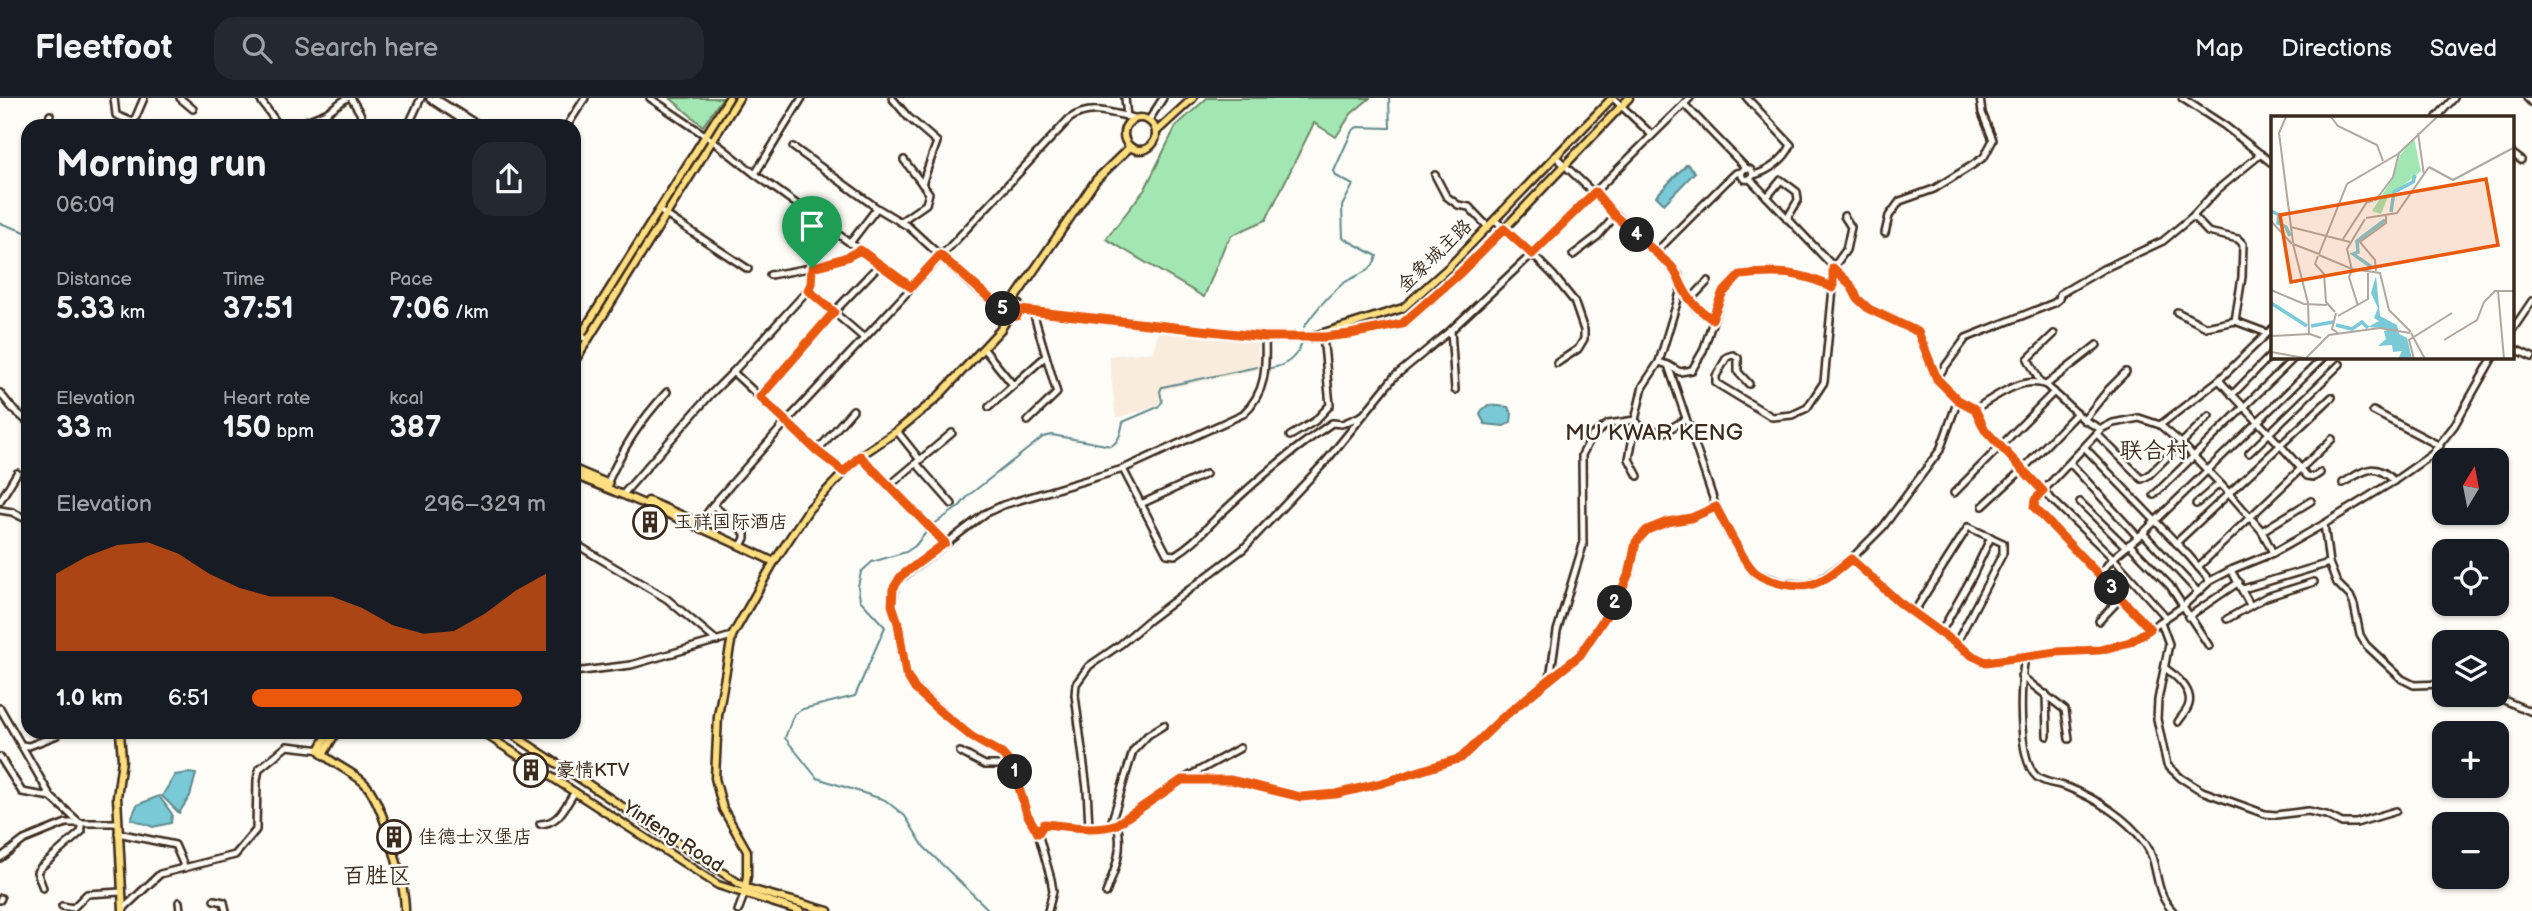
<!DOCTYPE html>
<html lang="en">
<head>
<meta charset="utf-8">
<style>
  :root { --surface:#171b24; --page:#242831; --text:#f1f3f6; --muted:#9ea1a6; --line:#363941; --accent:#ea580c }
  body { margin:0; font-family:"Balsamiq Sans","LXGW WenKai TC",sans-serif; background:var(--page); color:var(--text); height:100vh; display:flex; flex-direction:column; font-size:26px; white-space:nowrap }
  * { box-sizing:border-box; margin:0 }
  p { font-size:23px; color:var(--muted) }
  .icon { flex:none; width:38px; height:38px; fill:none; stroke:currentColor; stroke-width:2; stroke-linecap:round; stroke-linejoin:round }
  .map { position:relative; flex:1; overflow:hidden }
  .drawer { position:absolute; left:21px; top:21px; width:560px; height:620px; display:flex; flex-direction:column; background:var(--surface); border-radius:21px; box-shadow:0 2px 5px #0004 }
  .drawer>* { flex:none }
  .needle { width:46px; rotate:10deg }
  .tools { position:absolute; left:2432px; top:350px; display:grid; gap:14px }
  .tools a { display:grid; place-items:center; width:77px; height:77px; border-radius:14px; background:var(--surface); box-shadow:0 2px 5px #0004; font-size:35px }
  .pin { position:absolute; display:grid; place-items:center; width:60px; height:60px; color:#fff; margin:-72px -30px; border-radius:50% 50% 50% 0; rotate:-45deg; box-shadow:0 0 7px #0007 }
  .pin .icon { rotate:45deg }
  .km { position:absolute; width:35px; height:35px; margin:-18px; border-radius:50%; background:#222; color:#fff; font-size:19px; line-height:35px; text-align:center }
  .round { display:grid; place-items:center; flex:none; width:74px; height:74px; border-radius:21px; background:var(--page) }
  .headline { display:flex; align-items:center; justify-content:space-between; height:119px; padding:0 35px }
  h1 { font-size:38px; font-weight:800; line-height:52px }
  .metrics { display:grid; grid-template-columns:repeat(3,1fr); gap:10px; height:119px; padding:7px 35px }
  .metrics div { display:grid; align-content:center }
  .metrics b { font-size:30px; font-weight:800 }
  .metrics small { font-size:19px; font-weight:400 }
  .metrics p { font-size:19px }
  .chart { height:196px; padding:14px 35px }
  .chart p { display:flex; justify-content:space-between }
  .chart svg { width:100%; height:126px; margin-top:7px; fill:var(--accent); opacity:.7 }
  ul { padding:0 35px; list-style:none; font-size:23px }
  li { display:grid; grid-template-columns:112px 84px 1fr; align-items:center; height:52px }
  li i { height:18px; border-radius:9px; background:var(--accent) }
  header { display:flex; align-items:center; gap:42px; box-sizing:border-box; height:98px; padding:0 35px; background:var(--surface); border-bottom:2px solid var(--line) }
  header strong { font-size:33px }
  nav { display:flex; gap:38px; margin-inline-start:auto; font-size:24px }
  .search { width:490px; height:63px; background:var(--page); display:flex; align-items:center; gap:18px; box-sizing:border-box; padding:0 24px; border-radius:21px; color:var(--muted); font-size:26px }
  .map>svg:first-child { display:block }
  .built { fill:#f9ecdd }
  .green { fill:#a2e7b3; stroke:#6e8868; stroke-width:2 }
  .water { fill:#79c9d6; stroke:#60898c; stroke-width:2 }
  .lines { fill:none; stroke-linecap:round; stroke-linejoin:round }
  .stream { stroke:#60898c; stroke-width:2 }
  .minor-casing { stroke:#3b2a1e; stroke-width:10 }
  .major-casing { stroke:#3b2a1e; stroke-width:11 }
  .minor { stroke:#fdfcf7; stroke-width:5 }
  .major { stroke:#ffdf80; stroke-width:6 }
  .route-casing { stroke:#fff; stroke-width:14 }
  .route { stroke:#ea580c; stroke-width:9 }
  .labels { text-anchor:middle; dominant-baseline:central; stroke-width:5; stroke-linejoin:round; paint-order:stroke }
  .street-label { font-size:19px; fill:#3b2a1e; stroke:#fdfcf7 }
  .poi-label { font-size:19px; fill:#3b2a1e; stroke:#fdfcf7; text-anchor:start }
  .quarter-label { font-size:23px; fill:#3b2a1e; stroke:#fdfcf7 }
  .inset-river { fill:none; stroke:#79c9d6; stroke-width:3.5 }
  .inset-road { fill:none; stroke:#afa8a0; stroke-width:2 }
  .view { fill:#e8590c; fill-opacity:0.15; stroke:#e8590c; stroke-width:3.5 }
  .inset-edge { fill:none; stroke:#3b2a1e; stroke-width:3.5 }
</style>
</head>
<body>
<header>
<strong>Fleetfoot</strong>
<div class="search"><svg class="icon" aria-label="search" viewBox="0 0 24 24"><circle cx="10" cy="10" r="6"/><path d="M15 15l6 6"/></svg>Search here</div>
<nav><a>Map</a><a>Directions</a><a>Saved</a></nav>
</header>
<div class="map">
<svg width="2532" height="813" viewBox="0 0 2532 813">
  <rect width="100%" height="100%" fill="#fdfcf7"/>
  <filter id="ink" filterUnits="userSpaceOnUse"><feTurbulence type="fractalNoise" baseFrequency=".0143" numOctaves="2"/><feDisplacementMap in="SourceGraphic" scale="14" xChannelSelector="R" yChannelSelector="G"/><feConvolveMatrix kernelMatrix="1 2 1 2 8 2 1 2 1" color-interpolation-filters="sRGB"/></filter>
  <g filter="url(#ink)">
    <polygon class="built" points="1159,230 1257,242 1260,271 1162,292 1158,308 1116,320 1109,258 1153,254"/>
    <g class="green">
      <polygon points="670,0 722,0 703,28"/>
      <polygon points="1207,0 1370,0 1351,16 1336,39 1314,25 1266,122 1232,137 1225,147 1204,199 1106,141 1145,91 1176,28"/>
    </g>
    <g class="water">
      <polygon points="1687,66 1695,74 1664,106 1656,98"/>
      <polygon points="1488,307 1508,309 1512,316 1511,324 1504,328 1485,326 1480,317 1482,312"/>
      <polygon points="188,675 196,676 190,698 179,715 162,698 175,677"/>
      <polygon points="159,698 172,716 171,725 153,729 131,721 137,707"/>
    </g>
    <g class="lines">
      <g class="stream">
        <polyline points="0,125 28,135"/>
        <path d="M1304 229C1314 214 1326 200 1340 188 1353 176 1372 177 1377 158L1343 140 1342 108 1353 87 1336 78 1334 73 1352 33 1357 29 1390 30 1389 0"/>
        <path d="M1271 270C1286 268 1296 260 1302 245"/>
        <path d="M931 428 959 409 969 397 1043 339 1052 337 1111 348C1120 343 1121 333 1123 324L1158 309 1162 304 1160 293 1162 289 1257 269"/>
        <polyline points="928,432 915,448 906,454 872,464 861,474 858,488 860,502 885,529 855,598 803,611 794,616 785,640 817,680 885,702 905,718 924,749 990,813"/>
      </g>
      <g class="minor-casing">
        <g id="minor">
          <polyline points="114,0 116,17 133,24"/>
          <polyline points="180,0 193,11"/>
          <polyline points="259,0 279,28"/>
          <polyline points="351,0 360,15 364,28"/>
          <polyline points="435,0 480,28"/>
          <polyline points="650,0 712,42 755,76 911,189"/>
          <polyline points="892,0 908,19 937,44 922,86"/>
          <polyline points="1125,0 1127,19"/>
          <polyline points="1613,0 1652,37"/>
          <path d="M1747 0 1791 47C1785 61 1768 74 1753 77"/>
          <polyline points="2182,0 2225,28 2273,66"/>
          <polyline points="2527,0 2532,5"/>
          <polyline points="430,1 471,28"/>
          <polyline points="1684,6 1746,70"/>
          <polyline points="2437,19 2454,0"/>
          <polyline points="1149,22 1163,0"/>
          <polyline points="46,28 50,17"/>
          <polyline points="132,28 144,0"/>
          <polyline points="294,28 326,15 347,0"/>
          <polyline points="408,28 421,0"/>
          <polyline points="567,28 585,0"/>
          <polyline points="793,49 877,110 909,129 973,188 1004,212"/>
          <polyline points="2513,56 2521,62"/>
          <polyline points="1555,58 1679,177 1682,188 1659,264 1668,267 1716,409 1728,435 1754,475 1783,485 1808,487 1818,483 1851,461 1883,429 1940,352 1958,302"/>
          <circle cx="1747" cy="76" r="5.5"/>
          <polyline points="755,76 802,0"/>
          <polyline points="1435,77 1446,98 1458,107 1469,109 1488,129"/>
          <polyline points="1750,81 1850,186 1858,201 1869,211 1918,234 1936,281 1958,302 1975,311 1985,332 2043,393 2113,460 2166,519"/>
          <polyline points="1767,99 1781,82 1797,94 1798,102 1787,121"/>
          <polyline points="663,115 748,171"/>
          <polyline points="2193,118 2208,134 2238,141 2243,146 2242,179 2235,223"/>
          <polyline points="900,124 926,106 929,95 904,62"/>
          <polyline points="1885,135 1889,118 1900,103 1934,91 1971,68 1984,59 1993,42 1982,15 1980,0"/>
          <polyline points="850,145 877,110"/>
          <polyline points="1656,154 1726,84 1736,75 1742,74"/>
          <polyline points="1573,157 1598,138 1615,118"/>
          <path d="M770 177C801 172 832 167 860 152"/>
          <polyline points="1682,188 1696,210 1712,221"/>
          <polyline points="808,192 864,240"/>
          <polyline points="1691,201 1708,183"/>
          <polyline points="2177,214 2206,229 2235,223 2267,235"/>
          <polyline points="2513,231 2532,203"/>
          <polyline points="1451,232 1455,292"/>
          <polyline points="574,234 588,242"/>
          <polyline points="983,250 1013,287"/>
          <polyline points="2513,250 2532,259"/>
          <polyline points="1557,265 1578,251 1584,241 1584,232 1574,203 1553,177 1532,156 1690,0"/>
          <path d="M1668 267 1680 274 1692 272 1703 253 1722 196 1740 177C1776 173 1801 173 1833 190"/>
          <polyline points="733,274 817,353 844,374"/>
          <polyline points="1936,281 1966,240 2054,205 2059,201 2060,196 2103,171 2163,143 2193,118 2217,92 2261,56"/>
          <path d="M2219 282C2248 315 2280 344 2307 378L2314 379 2320 375"/>
          <polyline points="2040,284 2028,261 2054,236"/>
          <polyline points="1749,286 1738,274 1738,260 1733,257 1727,259 1716,278 1716,285 1772,319 1792,317 1807,310 1824,284 1833,190 1833,170 1846,152 1851,129 1844,118"/>
          <polyline points="2046,287 2097,247"/>
          <polyline points="0,295 12,310 28,324"/>
          <polyline points="2232,297 2273,255"/>
          <polyline points="760,299 834,214 880,166"/>
          <polyline points="989,309 1046,258"/>
          <path d="M1975 311C1995 299 2022 277 2046 287L2084 322 2101 331 2113 325 2139 320 2160 327 2181 345 2229 395 2262 433 2273 455"/>
          <polyline points="2373,313 2440,348"/>
          <polyline points="1635,322 1640,328 1663,335 1686,321"/>
          <polyline points="2084,322 2108,292 2126,274"/>
          <polyline points="1028,323 1057,295 1033,214"/>
          <polyline points="2160,327 2219,282 2273,230"/>
          <polyline points="2101,331 2043,393 2035,403 2034,409 2150,531"/>
          <polyline points="897,333 920,362"/>
          <polyline points="2097,336 2142,381 2149,377 2209,318"/>
          <polyline points="1290,338 1315,323 1330,307 1323,238"/>
          <polyline points="2085,350 2189,458 2210,483"/>
          <polyline points="817,353 853,312"/>
          <polyline points="2249,355 2340,266"/>
          <polyline points="860,358 945,445"/>
          <polyline points="916,365 952,406"/>
          <polyline points="2071,366 2138,439"/>
          <path d="M1123 371 1167 456 1175 457C1199 442 1207 428 1227 410 1260 379 1295 350 1332 325L1342 326 1363 317"/>
          <polyline points="1638,378 1629,361 1633,339 1640,328"/>
          <path d="M2343 385C2364 372 2375 363 2394 383"/>
          <path d="M606 388C623 350 639 324 667 294"/>
          <polyline points="889,388 952,335"/>
          <polyline points="625,394 710,297 733,274 808,192 811,186 812,170"/>
          <polyline points="1954,395 2054,294"/>
          <polyline points="2154,397 2295,259"/>
          <polyline points="0,403 17,375"/>
          <polyline points="2080,404 2126,449"/>
          <polyline points="1141,406 1206,376"/>
          <polyline points="2196,406 2219,386"/>
          <polyline points="713,407 745,435 745,440 741,448"/>
          <polyline points="1983,408 2023,371 2077,315"/>
          <polyline points="0,412 12,414 28,422"/>
          <polyline points="2324,426 2329,465 2337,485 2350,498 2354,507 2360,537 2366,547 2402,581 2414,587 2445,586"/>
          <path d="M698 428 713 407 787 323 1069 21C1090 6 1111 15 1134 20"/>
          <polyline points="2262,433 2311,403"/>
          <polyline points="2143,435 2198,494"/>
          <polyline points="574,445 667,501 717,543"/>
          <polyline points="2176,445 2332,299"/>
          <polyline points="2129,446 2170,488 2209,548"/>
          <polyline points="1851,461 1900,505 1973,558 1986,564 2056,554 2100,552 2130,544 2182,509 2210,483 2231,472 2273,455 2324,426 2394,383 2431,357 2454,328 2493,259"/>
          <polyline points="2198,469 2332,341"/>
          <polyline points="2231,472 2250,507"/>
          <polyline points="2099,477 2113,460 2143,435 2324,259"/>
          <polyline points="2243,491 2329,465"/>
          <polyline points="1914,514 1968,429 2003,445 2003,455 1956,546"/>
          <polyline points="2188,519 2239,484"/>
          <polyline points="2227,521 2266,499 2314,484"/>
          <polyline points="2099,523 2121,500"/>
          <polyline points="2161,524 2169,546 2158,602 2157,621 2167,667 2181,680 2202,693 2265,716 2276,717 2308,713 2326,717 2342,725 2356,725 2396,713"/>
          <polyline points="1941,534 1972,479 1991,439"/>
          <path d="M2025 560C2020 584 2017 662 2037 679 2046 686 2057 685 2067 689 2095 700 2127 720 2145 745 2160 766 2153 794 2173 813"/>
          <path d="M2165 570C2176 578 2195 593 2188 609 2186 614 2181 619 2178 624"/>
          <polyline points="574,574 631,567 732,538"/>
          <polyline points="2021,578 2065,612 2069,641"/>
          <polyline points="1550,580 1557,533 1583,447 1582,357 1592,338 1601,331 1608,326 1635,322 1643,288 1659,264"/>
          <polyline points="2046,596 2047,638"/>
          <polyline points="2492,597 2532,614"/>
          <polyline points="0,610 51,699 80,725 82,733 40,770 37,774 43,790"/>
          <polyline points="21,647 29,648 57,637"/>
          <polyline points="960,654 985,667 1012,667"/>
          <polyline points="0,659 22,694 51,699"/>
          <polyline points="1182,682 1231,682 1302,699 1336,696 1382,685 1461,660 1501,621 1580,557 1619,498 1631,473 1636,444 1647,432 1667,424 1691,420 1716,409"/>
          <path d="M540 726C560 725 564 709 575 694"/>
          <polyline points="1089,729 1087,691 1075,597 1076,586 1089,568 1121,546 1149,522 1243,451 1327,362 1394,279 1451,232 1532,156 1495,122"/>
          <polyline points="1110,729 1133,653 1148,637 1164,627"/>
          <polyline points="118,735 175,747 185,770"/>
          <path d="M1038 735 1044 726C1067 728 1096 734 1117 726L1182 682 1240 650"/>
          <polyline points="0,760 24,742 66,725 118,725"/>
          <path d="M1106 795C1115 772 1124 751 1117 726"/>
          <polyline points="0,802 1,800"/>
          <polyline points="214,802 224,804 226,813"/>
          <polyline points="179,804 180,813"/>
          <polyline points="62,808 73,810 87,796 121,794"/>
          <polyline points="123,811 160,776 235,757 256,732 257,682 259,671 287,648 322,652"/>
          <polyline points="738,813 744,797"/>
          <path d="M1048 813 1053 793 1051 781 1038 735 1027 716 1012 667 1002 656 972 639 936 609 910 585 904 567 898 525 892 507 896 484 986 415 1003 407 1123 371 1243 316C1267 294 1266 269 1265 239"/>
        </g>
      </g>
      <g class="major-casing">
        <g id="major">
          <circle cx="1140" cy="36" r="16"/>
          <polyline points="1157,33 1193,0"/>
          <polyline points="1013,203 1096,82 1130,49"/>
          <circle cx="1012" cy="211" r="8"/>
          <polyline points="1020,212 1265,239 1324,239 1402,226 1460,175 1504,131 1629,0"/>
          <polyline points="1314,238 1403,210 1449,169 1612,0"/>
          <polyline points="574,248 729,0"/>
          <polyline points="574,264 739,0"/>
          <polyline points="574,371 609,386"/>
          <path d="M574 377C641 404 709 432 774 464"/>
          <polyline points="648,403 700,425 704,429"/>
          <polyline points="120,634 122,662 117,699 123,813"/>
          <path d="M329 634 319 652C331 667 356 674 367 688 384 709 405 786 405 813"/>
          <polyline points="482,634 718,787 800,813"/>
          <polyline points="509,634 746,790 828,813"/>
          <polyline points="323,657 336,634"/>
          <polyline points="744,797 747,778 747,753 723,711 715,680 718,618 732,538 774,464 809,411 860,358 897,333 936,301 1001,231 1009,218"/>
        </g>
      </g>
      <use href="#minor" class="minor"/>
      <use href="#major" class="major"/>
    </g>
  </g>
  <g class="lines" filter="url(#ink)">
    <g class="route-casing">
      <path id="route" d="M1595 94 1615 118 1671 168C1677 175 1678 180 1682 188 1689 203 1699 212 1712 221L1722 196 1740 177C1775 173 1801 173 1833 190V170L1850 186 1858 201 1869 211 1918 234 1937 281 1958 302 1975 311 1985 332 2043 393 2035 402 2034 409 2150 531 2130 544 2100 552 2056 554 1986 564 1973 558 1900 505 1851 461C1840 470 1824 484 1809 487 1794 490 1768 484 1756 475 1744 466 1724 424 1716 409L1691 420 1667 424 1647 432 1636 444 1630 473 1619 498 1580 557 1501 621 1461 660 1382 685 1336 696 1301 699 1231 682H1182L1117 726C1095 734 1067 728 1044 726L1038 735 1027 716 1012 667 1002 656 972 639 936 610 915 591 906 576 898 525 892 507 893 491 901 478 945 445 860 358 844 374 817 353 760 299 834 214 808 192 811 186 812 170 847 159 860 152 911 189 940 157 1011 219 1017 218 1020 212 1265 239H1324L1350 236 1402 226 1460 175 1504 131 1532 156Z"/>
    </g>
    <use href="#route" class="route"/>
  </g>
  <defs>
    <g id="building-ring" transform="scale(1.75)"><circle r="9.5" fill="#fdfcf7" stroke="#3b2a1e" stroke-width="1.5"/><path d="M-4-6H4V6H1V3H-1V6H-4ZM-2.5-4.3h1.7v1.8h-1.7ZM.8-4.3h1.7v1.8H.8ZM-2.5-1h1.7V.8h-1.7ZM.8-1h1.7V.8H.8Z" fill="#3b2a1e"/></g>
  </defs>
  <g fill-rule="evenodd">
    <use href="#building-ring" x="650" y="424"/>
    <use href="#building-ring" x="531" y="672"/>
    <use href="#building-ring" x="394" y="739"/>
  </g>
  <g class="labels">
    <g class="street-label">
      <text transform="translate(1435 158) rotate(-44)">金象城主路</text>
      <text transform="translate(673 739) rotate(33)">Yinfeng Road</text>
    </g>
    <g class="poi-label">
      <text x="674" y="424">玉祥国际酒店</text>
      <text x="556" y="672">豪情KTV</text>
      <text x="418" y="739">佳德士汉堡店</text>
    </g>
    <g class="quarter-label">
      <text x="1654" y="335">MU KWAR KENG</text>
      <text x="2154" y="353">联合村</text>
      <text x="377" y="778">百胜区</text>
    </g>
  </g>
  <g transform="translate(2271 18)">
    <rect width="243" height="243" fill="#fdfcf7"/>
    <path d="M143 22 150 55 116 83 110 98 101 95 122 62 129 39Z" fill="#a2e7b3"/>
    <path d="M105 160 109 200 126 209 128 218 136 222 141 243H127L131 235 122 236 121 229 107 230 115 223 113 215 119 213 97 211 108 205 103 202 107 192 100 177Z" fill="#79c9d6"/>
    <path class="inset-river" d="M0 95 8 99 7 107 15 111 19 120M120 96 123 76 142 66 144 59M102 152 82 138 87 136 86 125 114 104M0 187 36 210M65 209 81 213 91 206 97 212M40 210 62 206"/>
    <path class="inset-road" d="M15 1 8 17 20 111M60 1 67 10 106 29 112 45M147 17 153 59M158 51 182 64 244 31M104 85 122 61 128 37M95 102 126 97 158 51M0 105 21 128M72 123 96 86 102 85M22 127 20 111 79 126M22 128 37 187 38 218M22 128 48 138M48 138 76 68 127 38 166 1M48 139 81 153 109 157 118 194 140 216M47 140 44 148 53 158 55 186 64 196M81 154 78 161 87 190M81 154 76 133 94 103M105 155 104 144 89 126 115 107V100M0 174 33 188 56 189M227 175 233 243M65 197 61 213 67 217M67 200 97 183V154M140 217 154 243M0 220 39 218 50 222M173 224 206 204 213 186 224 175H244M0 236 34 242M35 242 58 219 109 212 139 217M143 243 138 224 181 197"/>
    <path class="view" d="M215 63 227 129 20 166 9 99Z"/>
    <rect width="243" height="243" class="inset-edge"/>
  </g>
</svg>
<div class="tools">
<a><svg class="needle" viewBox="-14 -14 28 28"><path d="M0-13l5 13h-10z" fill="#e53935"/><path d="M0 13l5-13h-10z" fill="#9ea1a6"/></svg></a>
<a><svg class="icon" aria-label="locate" viewBox="0 0 24 24"><circle cx="12" cy="12" r="6"/><path d="M12 2v4M12 18v4M2 12h4M18 12h4"/></svg></a>
<a><svg class="icon" aria-label="layers" viewBox="0 0 24 24"><path d="M12 4l9 5-9 5-9-5zM3 14l9 5 9-5"/></svg></a>
<a>+</a>
<a>−</a>
</div>
<div class="pin" style="left:812px;top:170px;background:#1e9e55"><svg class="icon" aria-label="arrive" viewBox="0 0 24 24"><path d="M6 21V4h12l-3 4 3 4H6"/></svg></div>
<b class="km" style="left:1015px;top:674px">1</b>
<b class="km" style="left:1615px;top:505px">2</b>
<b class="km" style="left:2112px;top:490px">3</b>
<b class="km" style="left:1637px;top:137px">4</b>
<b class="km" style="left:1003px;top:211px">5</b>
<section class="drawer">
<div class="headline"><div><h1>Morning run</h1><p>06:09</p></div><a class="round"><svg class="icon" aria-label="share" viewBox="0 0 24 24"><path d="M12 15V3M7 8l5-5 5 5M5 13v7h14v-7"/></svg></a></div>
<div class="metrics">
<div><p>Distance</p><b>5.33<small> km</small></b></div>
<div><p>Time</p><b>37:51</b></div>
<div><p>Pace</p><b>7:06<small> /km</small></b></div>
</div>
<div class="metrics">
<div><p>Elevation</p><b>33<small> m</small></b></div>
<div><p>Heart rate</p><b>150<small> bpm</small></b></div>
<div><p>kcal</p><b>387</b></div>
</div>
<div class="chart"><p><span>Elevation</span>296–329 m</p>
<svg viewBox="0 0 160 44" preserveAspectRatio="none"><path d="M0 44V17L10 11L20 7L30 6L40 10L50 17L60 22L70 25L80 25L90 25L100 29L110 35L120 38L130 37L140 31L150 23L160 17V44z"/></svg>
</div>
<ul>
<li><b>1.0 km</b>6:51<i style="width:92%"></i></li>
</ul>
</section>
</div>
</body>
</html>
